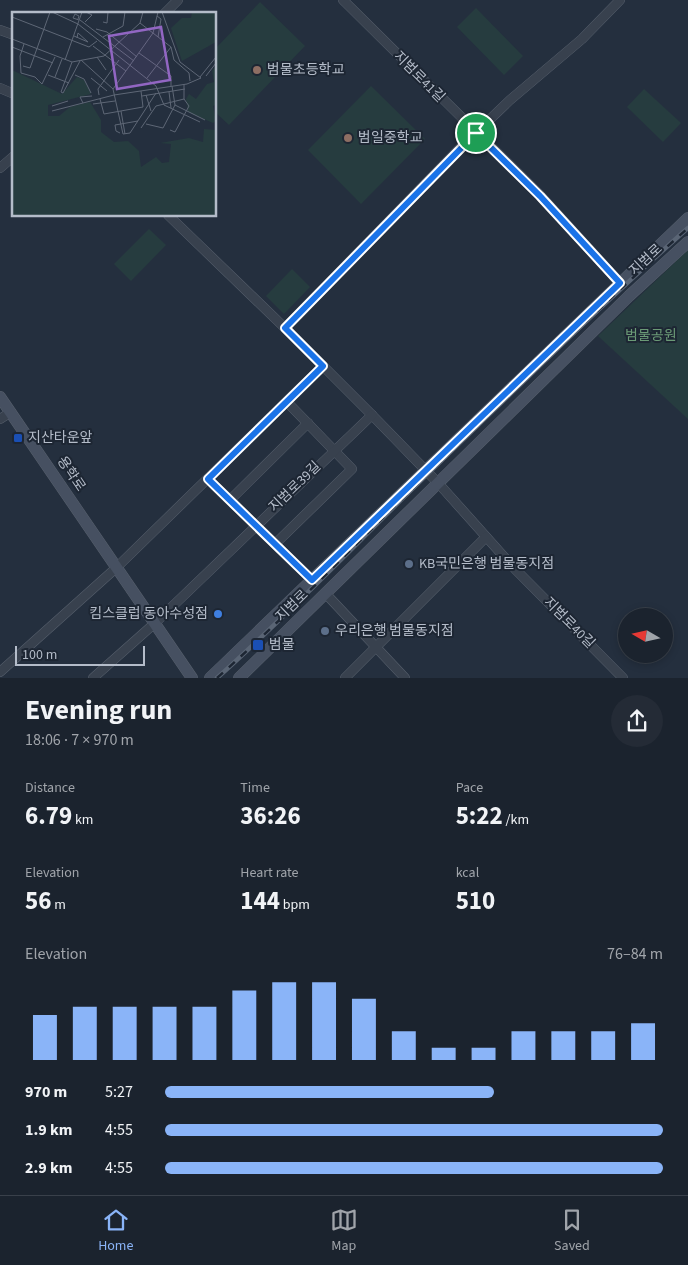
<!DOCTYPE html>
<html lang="en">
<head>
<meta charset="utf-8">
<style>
  :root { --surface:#1b232e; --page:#242b36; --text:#f1f3f6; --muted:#a0a4aa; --line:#39404a; --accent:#8ab4f8 }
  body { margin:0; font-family:"Source Sans 3","Noto Sans KR",sans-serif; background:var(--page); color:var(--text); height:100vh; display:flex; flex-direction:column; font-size:19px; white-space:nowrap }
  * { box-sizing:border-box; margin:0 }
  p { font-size:16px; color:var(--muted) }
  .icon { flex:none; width:28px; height:28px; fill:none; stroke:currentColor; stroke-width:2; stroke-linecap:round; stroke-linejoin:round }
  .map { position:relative; height:678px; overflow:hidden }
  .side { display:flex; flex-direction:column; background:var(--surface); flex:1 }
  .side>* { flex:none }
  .needle { width:32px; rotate:279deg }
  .controls { position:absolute; left:618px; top:608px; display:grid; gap:10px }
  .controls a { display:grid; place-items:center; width:55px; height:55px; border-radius:50%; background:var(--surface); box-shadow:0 2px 8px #0003,0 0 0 1px var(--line); font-size:25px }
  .scale { position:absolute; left:15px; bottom:12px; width:130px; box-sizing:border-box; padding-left:5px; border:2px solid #b4bcc9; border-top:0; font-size:14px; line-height:18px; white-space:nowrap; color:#b4bcc9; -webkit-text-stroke:4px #1d2633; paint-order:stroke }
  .pin { position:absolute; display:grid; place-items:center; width:42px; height:42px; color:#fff; margin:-21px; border:2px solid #fff; border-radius:50%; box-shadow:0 1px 5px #0007 }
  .round { display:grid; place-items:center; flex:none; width:52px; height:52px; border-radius:26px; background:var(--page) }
  .headline { display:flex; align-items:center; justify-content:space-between; height:85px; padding:0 25px }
  h1 { font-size:28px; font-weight:700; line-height:38px }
  .stats { display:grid; grid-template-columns:repeat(3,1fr); gap:8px; height:85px; padding:5px 25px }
  .stats div { display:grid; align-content:center }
  .stats b { font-size:25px; font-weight:700 }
  .stats small { font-size:14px; font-weight:400 }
  .stats p { font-size:14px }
  .chart { height:140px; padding:10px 25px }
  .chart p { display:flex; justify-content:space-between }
  .chart svg { width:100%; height:90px; margin-top:5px; stroke:var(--accent); stroke-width:6 }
  ul { padding:0 25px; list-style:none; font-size:16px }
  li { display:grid; grid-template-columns:80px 60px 1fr; align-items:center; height:38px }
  li i { height:12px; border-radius:6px; background:var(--accent) }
  .menu { display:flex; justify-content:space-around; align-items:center; height:70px; border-top:1px solid var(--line); background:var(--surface); font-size:14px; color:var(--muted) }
  .menu a { display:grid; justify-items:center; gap:2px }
  .menu .current { color:var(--accent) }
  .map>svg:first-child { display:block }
  .green { fill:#263c3f }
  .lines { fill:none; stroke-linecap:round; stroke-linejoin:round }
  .street-casing { stroke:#565f6c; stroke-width:10 }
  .secondary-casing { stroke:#565f6c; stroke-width:12 }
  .street { stroke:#38414e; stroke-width:9 }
  .secondary { stroke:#465061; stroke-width:11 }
  .rail-casing { stroke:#5a6575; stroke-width:4.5 }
  .rail { stroke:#1d2633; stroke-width:2.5; stroke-dasharray:8; stroke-linecap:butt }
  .route-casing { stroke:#fff; stroke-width:10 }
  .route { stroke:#1a73e8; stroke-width:6 }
  .education-dot { fill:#8d6e63; stroke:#1d2633; stroke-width:2 }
  .transit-dot { fill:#1a4fb4; stroke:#1d2633; stroke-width:2 }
  .service-dot { fill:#5c6f8a; stroke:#1d2633; stroke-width:2 }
  .shop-dot { fill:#3f7fe0; stroke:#1d2633; stroke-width:2 }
  .labels { text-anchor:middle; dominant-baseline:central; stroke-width:4; stroke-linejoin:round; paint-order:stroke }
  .poi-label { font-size:14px; fill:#b4bcc9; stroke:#1d2633; text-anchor:start }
  .street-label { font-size:14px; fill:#b4bcc9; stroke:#1d2633 }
  .park-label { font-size:14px; fill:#6b9a76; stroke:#1d2633 }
  .inset-road { fill:none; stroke:#5e6776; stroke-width:1 }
  .view { fill:#9266c3; fill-opacity:0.15; stroke:#9266c3; stroke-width:2.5 }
  .inset-edge { fill:none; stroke:#b4bcc9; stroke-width:2.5 }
</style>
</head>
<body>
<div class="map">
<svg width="688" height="678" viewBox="0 0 688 678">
  <rect width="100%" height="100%" fill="#242f3e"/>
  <g class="green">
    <polygon points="260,2 305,46 229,125 215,112 215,49"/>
    <polygon points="476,8 523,56 504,75 457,27"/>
    <polygon points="371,86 425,139 361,204 308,150"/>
    <polygon points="644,89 681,123 663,142 627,107"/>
    <polygon points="149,229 166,245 131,281 114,264"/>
    <polygon points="688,250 688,419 598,336"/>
    <polygon points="292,269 310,287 284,314 266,296"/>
  </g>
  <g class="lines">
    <g class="street-casing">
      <g id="street">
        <polyline points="343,0 540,195 620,283"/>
        <polyline points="164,14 178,0"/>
        <polyline points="0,30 14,35"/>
        <polyline points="0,88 14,94"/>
        <polyline points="0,168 14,156"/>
        <polyline points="168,215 285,328 372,415 439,484 515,569 623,678"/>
        <polyline points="285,328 464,144 510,100 582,39 620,0"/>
        <polyline points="0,419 11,412"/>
        <polyline points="208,479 312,580"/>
        <polyline points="230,500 308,423"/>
        <polyline points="275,544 352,469 287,402"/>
        <polyline points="326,594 405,678"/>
        <polyline points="0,672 116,568 323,366"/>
        <polyline points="93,678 155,623 372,415"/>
        <polyline points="345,678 486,537"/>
      </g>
    </g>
    <g class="secondary-casing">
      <g id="secondary">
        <polyline points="0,397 192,678"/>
        <polyline points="210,678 688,218"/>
        <polyline points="239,678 629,296 688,242"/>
      </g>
    </g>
    <use href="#street" class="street"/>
    <use href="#secondary" class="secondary"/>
    <g class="rail-casing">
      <path id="rail" d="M217 678C281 621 341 559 402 499 496 407 590 315 688 228"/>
    </g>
    <use href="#rail" class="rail"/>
  </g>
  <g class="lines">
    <g class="route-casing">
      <polygon id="route" points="476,133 540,196 620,283 312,580 208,479 323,366 285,328"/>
    </g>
    <use href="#route" class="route"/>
  </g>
  <g class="education-dot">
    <circle cx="257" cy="70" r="5"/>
    <circle cx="348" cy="138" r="5"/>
  </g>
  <g class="transit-dot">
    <rect x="13" y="433" width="10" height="10" rx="2.5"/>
    <rect x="252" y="639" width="12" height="12" rx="2.5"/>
  </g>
  <g class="service-dot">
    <circle cx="409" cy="564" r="5"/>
    <circle cx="325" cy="631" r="5"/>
  </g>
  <circle class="shop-dot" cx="218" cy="614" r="5"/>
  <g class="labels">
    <g class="poi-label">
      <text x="267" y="70">범물초등학교</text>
      <text x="358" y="138">범일중학교</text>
      <text x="28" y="438">지산타운앞</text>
      <text x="419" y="564">KB국민은행 범물동지점</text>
      <text x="208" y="614" text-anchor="end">킴스클럽 동아수성점</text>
      <text x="335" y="631">우리은행 범물동지점</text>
      <text x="269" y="645">범물</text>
    </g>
    <g class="street-label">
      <text transform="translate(419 77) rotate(45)">지범로41길</text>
      <text transform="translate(646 260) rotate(-43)">지범로</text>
      <text transform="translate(71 474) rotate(56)">용학로</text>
      <text transform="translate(295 487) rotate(-44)">지범로39길</text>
      <text transform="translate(292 606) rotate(-44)">지범로</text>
      <text transform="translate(569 623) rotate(45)">지범로40길</text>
    </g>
    <g class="park-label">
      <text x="651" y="336">범물공원</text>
    </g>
  </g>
  <g transform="translate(12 12)">
    <rect width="204" height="204" fill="#242f3e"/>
    <path d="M180 0H204V30L170 49 159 16 170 6H179ZM204 54V93L201 94 204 109 201 111 176 100 174 87 177 82 184 87 195 72 202 70 200 59ZM0 58 50 82 65 65 72 68 79 82 36 93V104H47L58 95 78 90 89 108V120L102 130 116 129 127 139 129 155 144 145 150 151 157 150 159 132 148 131 177 126 191 130 192 117 204 118V203H0Z" fill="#263c3f"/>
    <path class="inset-road" d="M40 0 66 12 144 74 152 93 188 110M145 4 149 7 146 25M0 5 77 35 85 29M66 7 67 4 63 2 61 6 67 8M68 8 122 49M73 10 80 3 74 0M91 10 95 11 96 0M128 11 159 35M84 17 95 20 125 45M62 24 76 30 66 21 65 26M91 25 111 14 113 0M0 27 60 50 92 44M12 32 8 44 9 61 23 65 30 72 43 45M81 34 114 59M0 35 41 51M159 35 162 48 177 61 178 69M127 41 159 64V74M92 44 128 11 131 0M85 45 94 58M53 48 70 0M69 48 101 77 111 122 118 121 144 81M60 50 49 80 51 81 68 49M11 54 18 56 38 0M36 63 57 71M63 63 72 67 79 81M194 64 204 51M43 65 50 47M188 65 204 45M79 66 95 79M135 66 159 35M160 74 163 93 193 108M101 77 141 21 146 0M129 79 131 95M157 80 159 96M87 83 86 77 107 48M102 83 175 72 189 66 168 50 150 0M134 83 139 99M130 84 173 77M88 87 92 102 131 95M71 91 68 85 80 84M81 92 103 89M40 94 56 89M40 99 102 83M109 99 113 122M134 112 151 116 163 93M129 116 144 94 172 87M158 118 163 120 177 94 172 87V72M108 121 104 119 103 113 126 109"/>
    <path class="view" d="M149 15 158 68 105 77 97 24Z"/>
    <rect width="204" height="204" class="inset-edge"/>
  </g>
</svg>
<div class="controls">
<a><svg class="needle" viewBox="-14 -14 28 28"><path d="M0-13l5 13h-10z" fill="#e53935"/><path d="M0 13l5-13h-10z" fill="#a0a4aa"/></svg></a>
</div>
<div class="scale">100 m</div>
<div class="pin" style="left:476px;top:133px;background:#1e9e55"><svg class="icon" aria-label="arrive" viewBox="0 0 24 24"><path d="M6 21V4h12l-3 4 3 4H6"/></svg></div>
</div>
<section class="side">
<div class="headline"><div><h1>Evening run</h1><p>18:06 · 7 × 970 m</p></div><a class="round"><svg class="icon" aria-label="share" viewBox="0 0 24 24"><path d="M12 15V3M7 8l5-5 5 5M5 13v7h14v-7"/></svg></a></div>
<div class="stats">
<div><p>Distance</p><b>6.79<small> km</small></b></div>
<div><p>Time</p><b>36:26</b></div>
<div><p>Pace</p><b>5:22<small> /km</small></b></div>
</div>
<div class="stats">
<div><p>Elevation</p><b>56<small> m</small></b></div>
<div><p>Heart rate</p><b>144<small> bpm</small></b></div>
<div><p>kcal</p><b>510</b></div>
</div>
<div class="chart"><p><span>Elevation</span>76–84 m</p>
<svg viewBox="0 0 160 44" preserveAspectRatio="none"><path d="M5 44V22M15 44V18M25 44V18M35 44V18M45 44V18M55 44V10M65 44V6M75 44V6M85 44V14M95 44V30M105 44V38M115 44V38M125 44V30M135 44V30M145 44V30M155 44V26"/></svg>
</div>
<ul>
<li><b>970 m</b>5:27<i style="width:66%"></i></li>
<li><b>1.9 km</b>4:55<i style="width:100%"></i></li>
<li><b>2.9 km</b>4:55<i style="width:100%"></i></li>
</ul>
</section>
<nav class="menu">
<a class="current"><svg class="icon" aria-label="home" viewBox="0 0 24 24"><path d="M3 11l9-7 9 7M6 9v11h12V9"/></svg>Home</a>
<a><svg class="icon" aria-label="map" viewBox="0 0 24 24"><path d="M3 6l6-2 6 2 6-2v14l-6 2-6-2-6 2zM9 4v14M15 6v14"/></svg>Map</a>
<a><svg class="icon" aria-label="saved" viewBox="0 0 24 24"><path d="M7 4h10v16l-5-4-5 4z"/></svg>Saved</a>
</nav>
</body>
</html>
